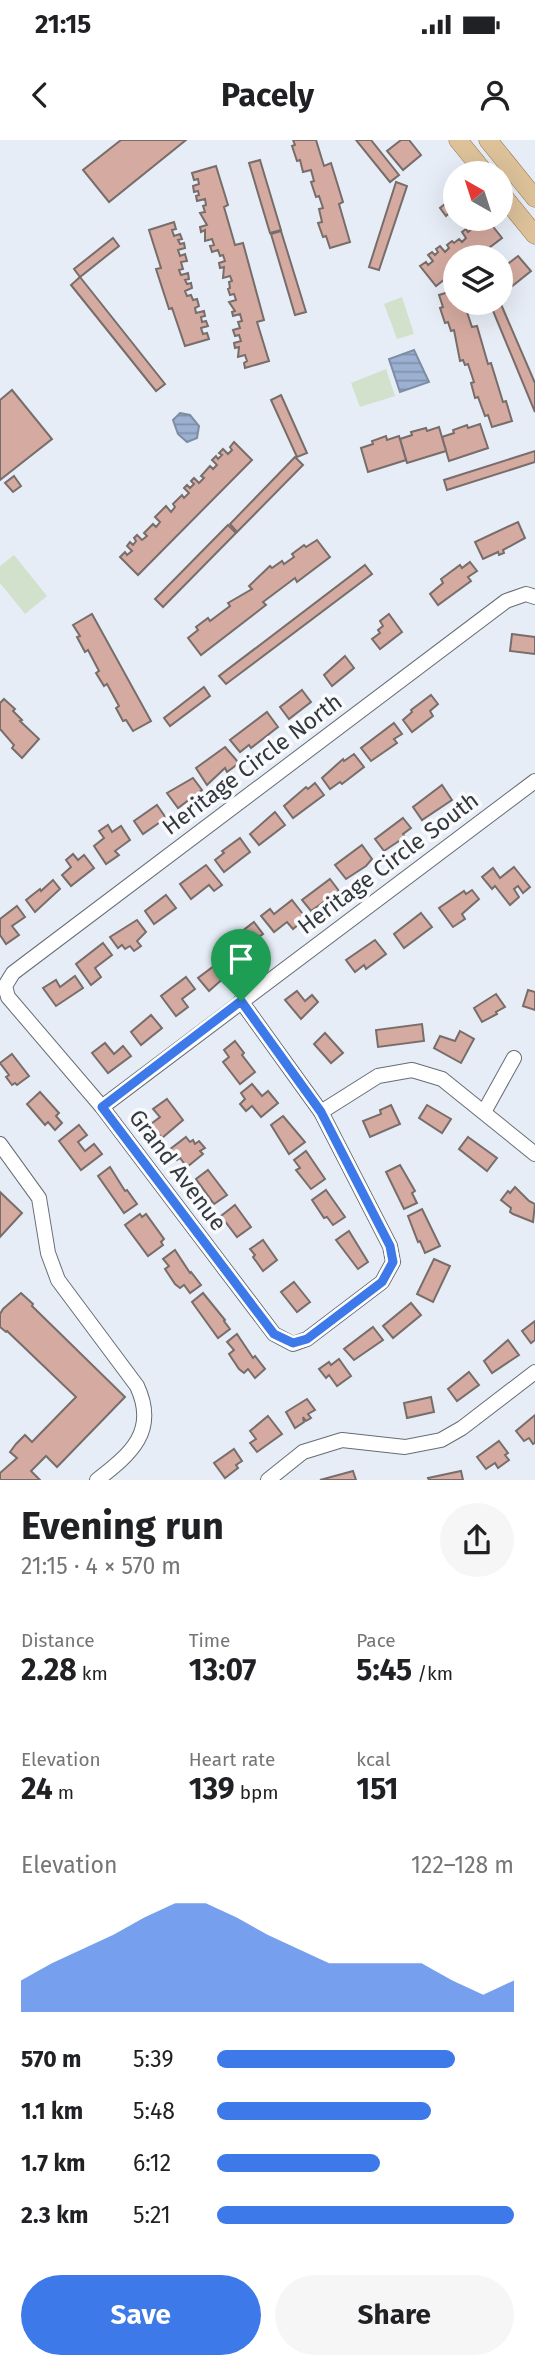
<!DOCTYPE html>
<html lang="en">
<head>
<meta charset="utf-8">
<style>
  :root { --surface:#fff; --page:#f6f6f6; --text:#202124; --muted:#757577; --accent:#3d79e8 }
  body { margin:0; font-family:"Fira Sans",sans-serif; background:var(--page); color:var(--text); height:100vh; display:flex; flex-direction:column; font-size:26px; white-space:nowrap }
  * { box-sizing:border-box; margin:0 }
  p { font-size:23px; color:var(--muted) }
  .icon { flex:none; width:38px; height:38px; fill:none; stroke:currentColor; stroke-width:2; stroke-linecap:round; stroke-linejoin:round }
  .map { position:relative; height:1340px; overflow:hidden }
  .drawer { display:flex; flex-direction:column; background:var(--surface); flex:1 }
  .drawer>* { flex:none }
  .needle { width:46px; rotate:321deg }
  .controls { position:absolute; left:443px; top:21px; display:grid; gap:14px }
  .controls a { display:grid; place-items:center; width:70px; height:70px; border-radius:50%; background:var(--surface); box-shadow:0 7px 28px #0002; font-size:35px }
  .pin { position:absolute; display:grid; place-items:center; width:60px; height:60px; color:#fff; margin:-72px -30px; border-radius:50% 50% 50% 0; rotate:-45deg; box-shadow:0 0 7px #0007 }
  .pin .icon { rotate:45deg }
  .round { display:grid; place-items:center; flex:none; width:74px; height:74px; border-radius:37px; background:var(--page) }
  .head { display:flex; align-items:center; justify-content:space-between; height:119px; padding:0 21px }
  h1 { font-size:38px; font-weight:700; line-height:52px }
  .stats { display:grid; grid-template-columns:repeat(3,1fr); gap:10px; height:119px; padding:7px 21px }
  .stats div { display:grid; align-content:center }
  .stats b { font-size:30px; font-weight:700 }
  .stats small { font-size:19px; font-weight:400 }
  .stats p { font-size:19px }
  .chart { height:196px; padding:14px 21px }
  .chart p { display:flex; justify-content:space-between }
  .chart svg { width:100%; height:126px; margin-top:7px; fill:var(--accent); opacity:.7 }
  .primary-button { display:flex; gap:14px; margin-top:auto; padding:14px 21px }
  .primary-button a { flex:1; height:80px; border-radius:42px; background:var(--accent); color:#fff; font-size:28px; font-weight:700; line-height:80px; text-align:center }
  .primary-button a+a { background:var(--page); color:var(--text) }
  ul { padding:0 21px; list-style:none; font-size:23px }
  li { display:grid; grid-template-columns:112px 84px 1fr; align-items:center; height:52px }
  li i { height:18px; border-radius:9px; background:var(--accent) }
  .status { display:flex; justify-content:space-between; align-items:center; height:49px; padding:0 35px; background:var(--surface); direction:ltr }
  .status svg { height:19px; fill:currentColor }
  header { display:flex; justify-content:space-between; align-items:center; height:91px; padding:0 21px; background:var(--surface); font-size:32px; font-weight:700 }
  .map>svg:first-child { display:block }
  .pitch { fill:#d2e1cc }
  .water { fill:url(#water-rules); stroke:#7d8da4; stroke-width:2 }
  .building { fill:#d5aaa0; stroke:#776d6b; stroke-width:2 }
  .lines { fill:none; stroke-linecap:round; stroke-linejoin:round }
  .minor-casing { stroke:#676d74; stroke-width:16 }
  .major-casing { stroke:#92774c; stroke-width:19 }
  .minor { stroke:#fff; stroke-width:14 }
  .major { stroke:#dcc199; stroke-width:18 }
  .route-casing { stroke:#fff; stroke-width:14 }
  .route { stroke:#3d79e8; stroke-width:9 }
  .labels { text-anchor:middle; dominant-baseline:central; stroke-width:7; stroke-linejoin:round; paint-order:stroke }
  .street-label { font-size:23px; fill:#36393c; stroke:#f8fafe }
</style>
</head>
<body>
<div class="status"><b>21:15</b><svg viewBox="0 0 49 12"><path d="M0 12V9h3v3zM5 12V6h3v6zM10 12V3h3v9zM15 12V0h3v12zM26 1h20v11H26zM47 4h2v5h-2z"/></svg></div>
<header><svg class="icon" aria-label="back" viewBox="0 0 24 24"><path d="M15 5l-7 7 7 7"/></svg>Pacely<svg class="icon" aria-label="person" viewBox="0 0 24 24"><circle cx="12" cy="8" r="4"/><path d="M4 21q1-7 8-7t8 7"/></svg></header>
<div class="map">
<svg width="535" height="1340" viewBox="0 0 535 1340">
  <defs>
    <pattern id="water-rules" width="6" height="5" patternUnits="userSpaceOnUse" patternTransform="scale(1.75)"><rect width="6" height="5" fill="#9cb1d1"/><path d="M0 2.5h6" fill="none" stroke="#8091ab"/></pattern>
  </defs>
  <rect width="100%" height="100%" fill="#e7edf6"/>
  <g class="pitch">
    <polygon points="402,157 414,194 397,199 384,164"/>
    <polygon points="386,229 395,256 360,267 351,243"/>
    <polygon points="14,415 47,456 25,474 0,443 0,426"/>
  </g>
  <g class="water">
    <polygon points="414,210 429,242 400,252 389,219"/>
    <polygon points="180,273 190,275 199,286 197,298 187,302 178,294 173,280"/>
  </g>
  <g class="building">
    <polygon points="121,0 186,0 109,62 83,30"/>
    <polygon points="293,0 316,0 324,26 331,23 343,62 339,64 350,102 330,108 326,96 323,97 318,83 322,82 319,69 323,68 319,56 316,57 311,42 314,41 311,30 303,32 300,20 297,21 292,6 295,5"/>
    <polygon points="356,0 371,0 399,35 390,42"/>
    <polygon points="401,0 409,0 421,15 403,30 387,11"/>
    <polygon points="260,20 281,90 270,93 249,23"/>
    <polygon points="216,26 228,65 224,67 235,105 243,103 264,180 257,182 269,221 245,228 244,223 247,221 245,215 238,217 239,207 235,208 234,203 241,201 239,195 235,196 233,190 240,188 238,182 242,181 240,174 233,176 232,172 235,171 229,162 236,160 234,154 230,155 228,149 230,148 229,142 232,141 230,136 223,138 224,127 220,128 219,123 225,121 223,115 220,116 218,110 212,112 210,106 214,105 212,99 205,101 205,90 201,92 200,87 207,85 200,73 205,72 203,66 206,65 205,59 197,61 196,56 199,55 198,51 194,52 193,46 199,44 198,39 194,40 192,33"/>
    <polygon points="396,42 407,46 379,130 369,127"/>
    <polygon points="451,59 455,68 446,76 440,68"/>
    <polygon points="484,79 487,79 502,98 477,117 455,117 455,131 436,146 420,126 426,122 428,125 433,121 428,115 432,112 435,115 438,112 436,109 440,106 445,112 449,108 447,105 452,101 454,103 459,99 462,102 466,98 462,92 466,89 468,92 472,89 469,86 474,83 478,89 482,85 480,82"/>
    <polygon points="174,82 176,89 172,90 174,96 180,94 182,99 178,100 180,104 184,103 185,108 178,110 180,116 185,114 187,121 181,122 183,129 179,130 181,135 188,133 189,139 185,140 187,144 191,143 192,148 185,151 187,156 191,155 193,160 197,159 199,166 195,168 196,173 204,171 205,176 201,177 202,182 206,181 208,186 201,188 203,194 207,193 209,199 185,206 172,168 169,169 156,129 161,128 149,90"/>
    <polygon points="281,91 306,172 295,175 271,94"/>
    <polygon points="113,98 119,106 80,137 74,129"/>
    <polygon points="518,116 531,131 500,156 500,130"/>
    <polygon points="80,137 165,244 156,251 71,145"/>
    <polygon points="455,150 455,163 464,163 472,187 477,186 488,224 491,223 503,262 506,261 512,281 492,287 488,275 485,276 478,257 475,258 471,243 474,242 468,224 465,225 463,220 460,221 454,190 451,191 448,182 445,183 440,168 443,167 439,155"/>
    <polygon points="500,162 535,243 535,272 491,166"/>
    <polygon points="12,250 52,299 0,340 0,260"/>
    <polygon points="281,255 307,313 297,317 271,260"/>
    <polygon points="480,284 488,308 449,321 442,297 454,293 453,290 467,285 468,288"/>
    <polygon points="439,287 446,311 407,323 400,299 412,295 411,292 426,288 427,291"/>
    <polygon points="386,296 387,300 399,296 406,320 368,332 361,308 373,304 372,301"/>
    <polygon points="234,302 252,320 138,435 120,417 125,412 127,415 132,411 127,406 130,402 133,405 136,401 134,398 137,395 142,400 147,396 144,393 153,384 156,387 160,382 155,377 166,366 171,372 175,367 173,364 182,355 184,358 189,353 184,348 187,345 190,348 194,344 191,341 194,338 199,343 204,338 201,336 210,326 213,329 217,325 212,320 216,316 218,319 222,315 219,313 223,309 228,314 232,310 230,307"/>
    <polygon points="535,311 535,322 447,350 444,340"/>
    <polygon points="295,317 303,325 237,392 230,384"/>
    <polygon points="14,336 21,346 13,352 5,343"/>
    <polygon points="518,382 525,398 503,410 504,413 499,415 498,412 483,419 475,402"/>
    <polygon points="228,385 236,393 163,467 155,459"/>
    <polygon points="317,400 330,417 297,442 295,438 263,462 266,465 201,515 188,498 198,490 196,487 208,478 210,481 230,466 228,463 252,449 249,446 270,426 272,428 282,421 284,424 294,417 292,414 304,405 306,407"/>
    <polygon points="470,422 477,431 468,437 471,441 438,465 430,454 443,443 441,439 460,425 462,428"/>
    <polygon points="365,425 372,434 226,544 219,536"/>
    <polygon points="92,474 151,581 133,591 126,580 123,581 116,568 119,566 107,544 104,546 96,533 99,531 88,510 85,512 77,497 80,496 73,485"/>
    <polygon points="389,474 402,492 380,509 372,499 380,493 378,490 383,486 380,481"/>
    <polygon points="512,494 535,497 535,514 510,511"/>
    <polygon points="345,516 354,528 332,546 324,535"/>
    <polygon points="204,547 210,556 170,586 164,578"/>
    <polygon points="302,550 311,562 289,579 280,567"/>
    <polygon points="431,555 438,564 430,571 433,576 412,592 403,580 412,572 411,570"/>
    <polygon points="4,559 15,569 13,571 22,580 20,581 39,599 22,618 12,608 14,605 0,589 0,563"/>
    <polygon points="267,572 278,587 251,608 249,605 240,612 230,600"/>
    <polygon points="394,583 402,594 394,599 397,603 371,621 361,608"/>
    <polygon points="225,607 239,623 227,632 225,628 207,645 196,628"/>
    <polygon points="354,614 364,627 342,644 340,642 330,649 322,638 343,619 344,621"/>
    <polygon points="193,638 202,650 178,668 167,653"/>
    <polygon points="315,643 324,655 293,678 284,666 306,647 308,649"/>
    <polygon points="442,645 452,660 422,680 413,667"/>
    <polygon points="157,665 166,678 143,694 134,681"/>
    <polygon points="275,672 285,685 259,705 250,694"/>
    <polygon points="403,678 411,688 403,694 405,697 384,711 375,699"/>
    <polygon points="108,685 112,692 121,686 130,700 115,711 119,715 106,724 94,706 104,698 99,691"/>
    <polygon points="240,698 250,712 224,732 215,720 224,713 222,711"/>
    <polygon points="362,705 372,719 366,726 346,739 335,725"/>
    <polygon points="73,714 78,720 84,715 94,728 71,746 62,735 71,727 66,720"/>
    <polygon points="206,725 222,745 214,751 209,745 191,759 180,744"/>
    <polygon points="514,727 530,747 523,753 518,746 514,749 519,757 510,765 495,746 492,749 482,737 493,728 500,738"/>
    <polygon points="330,739 339,751 311,771 302,760"/>
    <polygon points="53,740 60,749 35,772 26,760 40,749 41,751"/>
    <polygon points="472,750 479,759 462,774 465,779 453,787 439,768 464,751 466,754"/>
    <polygon points="166,755 176,768 154,784 145,771"/>
    <polygon points="292,760 306,778 293,789 287,782 274,792 261,776 270,769 274,774"/>
    <polygon points="17,766 25,777 12,786 19,795 6,804 0,795 0,779"/>
    <polygon points="421,773 432,787 404,808 394,794"/>
    <polygon points="137,780 146,792 137,801 141,806 134,811 130,806 125,809 122,805 118,808 110,797"/>
    <polygon points="254,782 263,794 250,803 259,817 247,826 232,805 240,799 237,795"/>
    <polygon points="375,800 386,814 366,829 364,825 355,832 346,820"/>
    <polygon points="103,803 112,815 95,828 101,837 91,845 76,824"/>
    <polygon points="226,817 235,828 209,851 198,838"/>
    <polygon points="75,836 83,848 56,866 43,848 56,840 60,847"/>
    <polygon points="186,837 195,849 182,859 188,867 176,876 161,856"/>
    <polygon points="528,850 535,852 535,870 523,866"/>
    <polygon points="297,851 305,861 312,855 318,862 301,879 285,860"/>
    <polygon points="496,854 505,867 496,872 497,874 482,882 474,868"/>
    <polygon points="151,875 162,888 141,905 131,892"/>
    <polygon points="422,884 424,901 378,907 376,890"/>
    <polygon points="460,891 474,899 461,923 434,908 440,896 455,901"/>
    <polygon points="325,893 343,913 331,923 314,904"/>
    <polygon points="235,901 244,913 242,915 255,932 240,944 223,922 229,917 224,910"/>
    <polygon points="105,903 114,914 123,906 131,916 108,933 92,913"/>
    <polygon points="12,914 29,936 17,945 15,943 12,945 6,937 9,935 0,923"/>
    <polygon points="252,944 262,956 268,951 278,963 261,977 252,966 246,971 240,964 245,959 241,953"/>
    <polygon points="40,952 59,973 56,976 62,983 55,990 48,982 45,985 27,964"/>
    <polygon points="167,959 183,980 162,998 151,984 160,977 153,969"/>
    <polygon points="391,965 400,984 370,997 363,981 381,974 380,970"/>
    <polygon points="427,965 451,979 442,993 419,978"/>
    <polygon points="283,976 305,1002 289,1014 271,985"/>
    <polygon points="79,985 87,995 78,1002 85,1011 94,1004 102,1014 81,1030 59,1001"/>
    <polygon points="186,997 190,1002 193,1000 195,1004 199,1001 205,1008 200,1011 203,1014 187,1027 180,1018 177,1020 169,1010"/>
    <polygon points="468,997 497,1018 487,1031 459,1009"/>
    <polygon points="306,1011 325,1039 311,1049 296,1030 300,1028 294,1020"/>
    <polygon points="400,1025 415,1051 412,1053 417,1063 404,1069 386,1032"/>
    <polygon points="110,1027 125,1051 127,1050 137,1064 124,1073 98,1036"/>
    <polygon points="208,1030 227,1055 214,1064 196,1039"/>
    <polygon points="515,1047 529,1061 535,1064 533,1082 513,1074 510,1072 511,1068 501,1060 508,1051 510,1053"/>
    <polygon points="326,1050 345,1077 333,1085 327,1077 324,1078 312,1060"/>
    <polygon points="0,1052 22,1073 0,1097"/>
    <polygon points="235,1065 251,1087 237,1097 221,1076"/>
    <polygon points="422,1069 440,1106 425,1113 420,1101 418,1102 408,1076"/>
    <polygon points="140,1074 142,1077 146,1074 164,1099 161,1102 163,1105 148,1116 125,1085"/>
    <polygon points="349,1091 368,1122 358,1129 336,1100"/>
    <polygon points="263,1100 277,1120 263,1131 253,1117 255,1115 250,1109"/>
    <polygon points="175,1110 190,1133 191,1132 201,1145 190,1153 184,1145 180,1148 175,1144 165,1129 169,1126 163,1119"/>
    <polygon points="434,1119 450,1126 433,1162 417,1154"/>
    <polygon points="294,1142 310,1162 297,1172 281,1152"/>
    <polygon points="21,1153 33,1164 32,1166 125,1257 57,1327 46,1316 31,1331 40,1340 0,1340 0,1333 17,1318 10,1312 16,1304 25,1295 32,1302 76,1257 7,1191 6,1192 0,1187 0,1174 3,1169"/>
    <polygon points="203,1153 225,1180 224,1181 230,1189 218,1198 192,1162"/>
    <polygon points="411,1163 421,1175 393,1198 383,1186"/>
    <polygon points="535,1181 535,1200 531,1203 522,1191"/>
    <polygon points="373,1187 383,1200 354,1220 344,1209"/>
    <polygon points="237,1194 253,1218 255,1216 265,1229 255,1238 248,1229 244,1233 239,1229 229,1214 234,1210 227,1202"/>
    <polygon points="508,1200 519,1215 492,1233 484,1221"/>
    <polygon points="339,1219 351,1236 337,1246 329,1235 326,1238 319,1229 329,1222 331,1225"/>
    <polygon points="469,1232 479,1245 457,1261 448,1249"/>
    <polygon points="431,1257 434,1272 407,1278 404,1263"/>
    <polygon points="307,1259 315,1270 308,1274 311,1278 306,1281 303,1277 304,1282 295,1288 286,1272"/>
    <polygon points="535,1275 535,1303 533,1304 529,1298 524,1301 516,1291"/>
    <polygon points="268,1276 282,1294 257,1312 250,1303 256,1299 250,1291"/>
    <polygon points="499,1301 508,1313 505,1315 509,1320 498,1328 495,1323 486,1329 477,1317"/>
    <polygon points="234,1309 242,1321 236,1325 238,1328 225,1338 214,1323"/>
    <polygon points="353,1331 356,1340 320,1340"/>
    <polygon points="461,1331 463,1340 429,1340 428,1338"/>
  </g>
  <g class="lines">
    <g class="minor-casing">
      <g id="minor">
        <polyline points="241,861 321,972 390,1106 393,1122 382,1142 307,1199 293,1204 274,1194 102,967 8,857 5,846 13,833 506,461 526,454 535,457"/>
        <polyline points="102,967 535,641"/>
        <polyline points="321,972 378,936 412,930 442,939 535,1014"/>
        <polyline points="484,972 514,918"/>
        <path d="M0 1004 39 1058 48 1113 58 1140 137 1246C158 1291 131 1314 97 1340"/>
        <polyline points="268,1340 303,1312 342,1300 405,1307 441,1300 462,1288 535,1232"/>
      </g>
    </g>
    <g class="major-casing">
      <g id="major">
        <polyline points="458,0 485,33"/>
        <polyline points="488,0 535,58"/>
        <polyline points="500,52 535,95"/>
      </g>
    </g>
    <use href="#minor" class="minor"/>
    <use href="#major" class="major"/>
  </g>
  <g class="lines">
    <g class="route-casing">
      <polygon id="route" points="241,861 321,972 390,1106 393,1122 382,1142 307,1199 293,1203 274,1194 102,967"/>
    </g>
    <use href="#route" class="route"/>
  </g>
  <g class="labels">
    <g class="street-label">
      <text transform="translate(252 624) rotate(-37)">Heritage Circle North</text>
      <text transform="translate(388 723) rotate(-37)">Heritage Circle South</text>
      <text transform="translate(178 1030) rotate(53)">Grand Avenue</text>
    </g>
  </g>
</svg>
<div class="controls">
<a><svg class="needle" viewBox="-14 -14 28 28"><path d="M0-13l5 13h-10z" fill="#e53935"/><path d="M0 13l5-13h-10z" fill="#757577"/></svg></a>
<a><svg class="icon" aria-label="layers" viewBox="0 0 24 24"><path d="M12 4l9 5-9 5-9-5zM3 14l9 5 9-5"/></svg></a>
</div>
<div class="pin" style="left:241px;top:861px;background:#1e9e55"><svg class="icon" aria-label="arrive" viewBox="0 0 24 24"><path d="M6 21V4h12l-3 4 3 4H6"/></svg></div>
</div>
<section class="drawer">
<div class="head"><div><h1>Evening run</h1><p>21:15 · 4 × 570 m</p></div><a class="round"><svg class="icon" aria-label="share" viewBox="0 0 24 24"><path d="M12 15V3M7 8l5-5 5 5M5 13v7h14v-7"/></svg></a></div>
<div class="stats">
<div><p>Distance</p><b>2.28<small> km</small></b></div>
<div><p>Time</p><b>13:07</b></div>
<div><p>Pace</p><b>5:45<small> /km</small></b></div>
</div>
<div class="stats">
<div><p>Elevation</p><b>24<small> m</small></b></div>
<div><p>Heart rate</p><b>139<small> bpm</small></b></div>
<div><p>kcal</p><b>151</b></div>
</div>
<div class="chart"><p><span>Elevation</span>122–128 m</p>
<svg viewBox="0 0 160 44" preserveAspectRatio="none"><path d="M0 44V33L10 27L20 22L30 17L40 11L50 6L60 6L70 11L80 17L90 22L100 27L110 27L120 27L130 27L140 33L150 38L160 33V44z"/></svg>
</div>
<ul>
<li><b>570 m</b>5:39<i style="width:80%"></i></li>
<li><b>1.1 km</b>5:48<i style="width:72%"></i></li>
<li><b>1.7 km</b>6:12<i style="width:55%"></i></li>
<li><b>2.3 km</b>5:21<i style="width:100%"></i></li>
</ul>
<div class="primary-button"><a>Save</a><a>Share</a></div>
</section>
</body>
</html>
